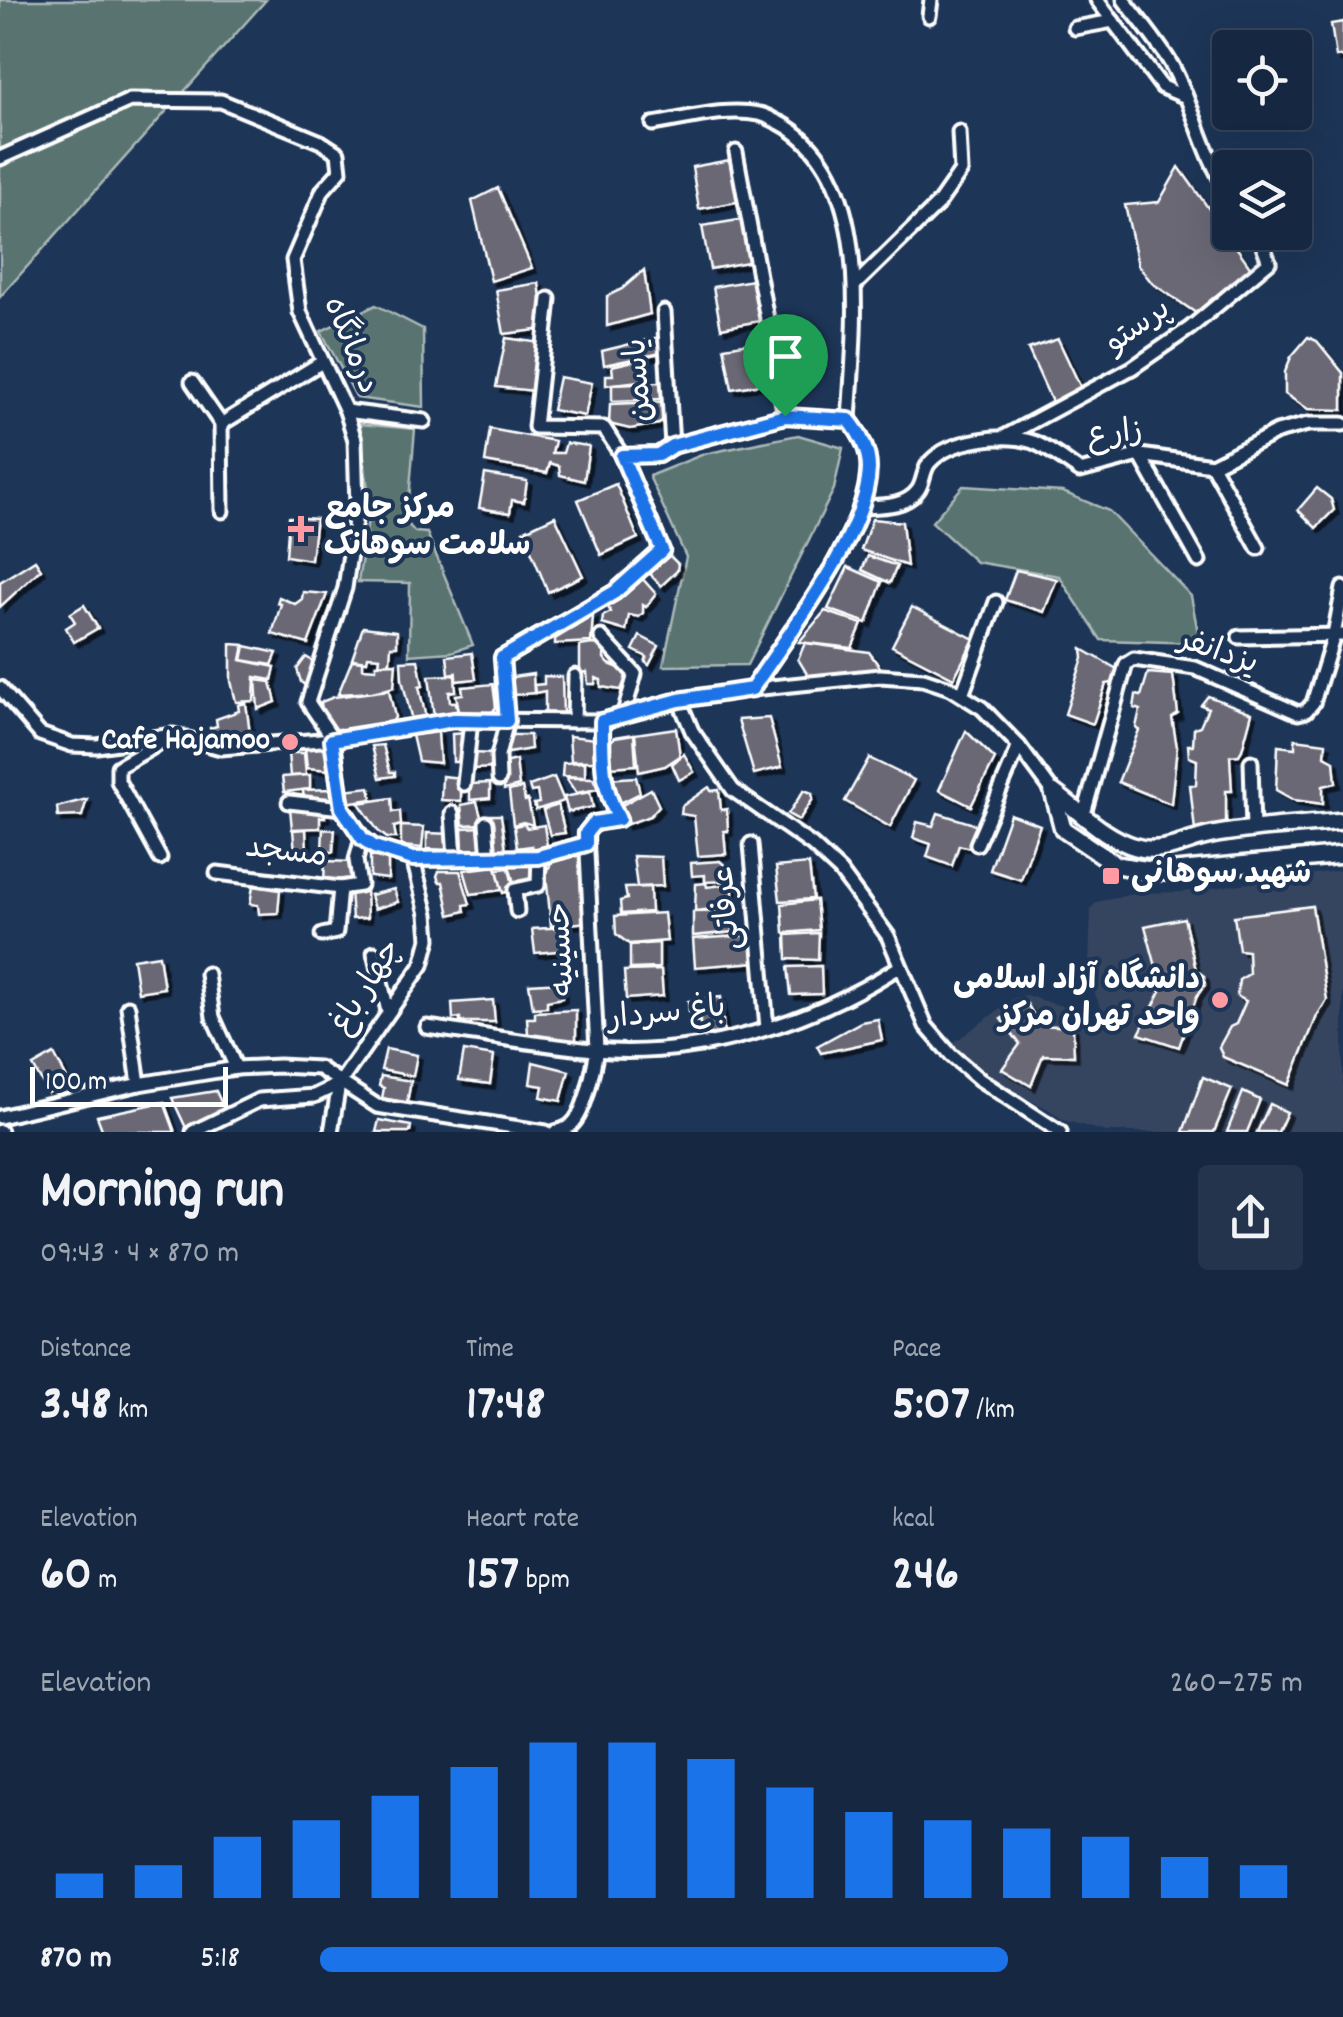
<!DOCTYPE html>
<html lang="en">
<head>
<meta charset="utf-8">
<style>
  :root { --surface:#162841; --page:#23344c; --text:#f1f3f6; --muted:#9ea6b1; --line:#35445a; --accent:#1a73e8 }
  body { margin:0; font-family:Dekko,"Playpen Sans Arabic",sans-serif; background:var(--page); color:var(--text); height:100vh; display:flex; flex-direction:column; font-size:38px; white-space:nowrap }
  * { box-sizing:border-box; margin:0 }
  p { font-size:32px; color:var(--muted) }
  .icon { flex:none; width:55px; height:55px; fill:none; stroke:currentColor; stroke-width:2; stroke-linecap:round; stroke-linejoin:round }
  .map { position:relative; height:1132px; overflow:hidden }
  .drawer { display:flex; flex-direction:column; background:var(--surface); flex:1 }
  .drawer>* { flex:none }
  .buttons { position:absolute; left:1212px; top:30px; display:grid; gap:20px }
  .buttons a { display:grid; place-items:center; width:100px; height:100px; border-radius:10px; background:var(--surface); box-shadow:0 10px 40px #0002,0 0 0 2px var(--line); font-size:50px }
  .scale { position:absolute; left:30px; bottom:25px; width:198px; box-sizing:border-box; padding-left:10px; border:5px solid #fff; border-top:0; font-size:28px; line-height:35px; white-space:nowrap; color:#fff; -webkit-text-stroke:8px #1d3557; paint-order:stroke }
  .pin { position:absolute; display:grid; place-items:center; width:85px; height:85px; color:#fff; margin:-102px -42px; border-radius:50% 50% 50% 0; rotate:-45deg; box-shadow:0 0 10px #0007 }
  .pin .icon { rotate:45deg }
  .round { display:grid; place-items:center; flex:none; width:105px; height:105px; border-radius:10px; background:var(--page) }
  .headline { display:flex; align-items:center; justify-content:space-between; height:170px; padding:0 40px }
  h1 { font-size:55px; font-weight:700; line-height:75px }
  .metrics { display:grid; grid-template-columns:repeat(3,1fr); gap:15px; height:170px; padding:10px 40px }
  .metrics div { display:grid; align-content:center }
  .metrics b { font-size:50px; font-weight:700 }
  .metrics small { font-size:28px; font-weight:400 }
  .metrics p { font-size:28px }
  .chart { height:280px; padding:20px 40px }
  .chart p { display:flex; justify-content:space-between }
  .chart svg { width:100%; height:180px; margin-top:10px; stroke:var(--accent); stroke-width:6 }
  ul { padding:0 40px; list-style:none; font-size:32px }
  li { display:grid; grid-template-columns:160px 120px 1fr; align-items:center; height:75px }
  li i { height:25px; border-radius:12px; background:var(--accent) }
  .map>svg:first-child { display:block }
  .built { fill:#344460 }
  .green { fill:#587370; stroke:#acb9b8; stroke-width:2.5 }
  .building { fill:#6b6775; stroke:#fff; stroke-width:2.5; filter:url(#shadow) }
  .lines { fill:none; stroke-linecap:round; stroke-linejoin:round }
  .street-casing { stroke:#fff; stroke-width:19 }
  .secondary-casing { stroke:#fff; stroke-width:22 }
  .street { stroke:#1d3557; stroke-width:11 }
  .secondary { stroke:#1d3557; stroke-width:15 }
  .route-casing { stroke:#fff; stroke-width:20 }
  .route { stroke:#1a73e8; stroke-width:12 }
  .poi-dot { fill:#ff9aa2; stroke:#1d3557; stroke-width:4 }
  .labels { text-anchor:middle; dominant-baseline:central; stroke-width:8; stroke-linejoin:round; paint-order:stroke }
  .street-label { font-size:32px; fill:#fff; stroke:#1d3557 }
  .poi-label { font-size:32px; font-weight:bold; fill:#fff; stroke:#1d3557; text-anchor:start }
</style>
</head>
<body>
<div class="map">
<svg width="1343" height="1132" viewBox="0 0 1343 1132">
  <defs>
    <filter id="shadow"><feDropShadow dx="4.5" dy="4.5" stdDeviation="0" flood-color="#0009"/></filter>
  </defs>
  <rect width="100%" height="100%" fill="#1d3557"/>
  <filter id="ink" filterUnits="userSpaceOnUse"><feTurbulence type="fractalNoise" baseFrequency=".01" numOctaves="2"/><feDisplacementMap in="SourceGraphic" scale="20" xChannelSelector="R" yChannelSelector="G"/><feConvolveMatrix kernelMatrix="1 2 1 2 8 2 1 2 1" color-interpolation-filters="sRGB"/></filter>
  <g filter="url(#ink)">
    <polygon class="built" points="1343,870 1343,1132 1106,1132 1063,1120 1048,1109 997,1083 949,1046 1015,998 1025,995 1062,1006 1096,1026 1101,1025 1105,1019 1091,984 1089,964 1091,908 1097,902 1137,893 1183,892"/>
    <g class="green">
      <polygon points="0,0 266,0 0,297"/>
      <polygon points="376,305 423,329 424,407 357,398 321,331"/>
      <polygon points="360,424 415,429 407,523 415,532 427,533 473,645 451,652 409,655 410,583 358,582 370,507"/>
      <polygon points="798,435 843,448 834,489 747,665 663,666 686,557 649,476 704,454"/>
      <polygon points="963,486 1063,492 1109,511 1191,596 1200,643 1101,640 1059,576 976,562 932,522"/>
    </g>
    <g class="building">
      <polygon points="1343,22 1343,56 1336,57 1331,24"/>
      <polygon points="735,159 742,201 699,209 692,167"/>
      <polygon points="1179,167 1251,268 1196,313 1152,283 1138,265 1125,205 1159,202"/>
      <polygon points="498,188 532,268 491,281 472,201"/>
      <polygon points="745,219 753,261 710,269 702,226"/>
      <polygon points="644,270 650,314 607,326 607,296 622,289"/>
      <polygon points="758,279 765,320 721,328 713,287"/>
      <polygon points="539,283 545,329 504,334 496,290"/>
      <polygon points="659,337 661,353 604,365 602,351"/>
      <polygon points="1308,337 1317,341 1343,373 1343,410 1308,409 1285,394 1285,372 1291,357"/>
      <polygon points="506,338 548,344 534,391 496,387"/>
      <polygon points="1058,339 1081,388 1052,402 1028,349"/>
      <polygon points="769,340 776,381 732,389 724,347"/>
      <polygon points="646,358 648,380 606,385 606,375 613,375 612,366"/>
      <polygon points="559,377 592,383 585,416 552,410"/>
      <polygon points="661,382 662,399 612,401 612,384"/>
      <polygon points="663,402 663,419 659,424 630,429 609,424 610,404"/>
      <polygon points="490,429 555,441 552,453 563,453 566,443 589,446 584,481 560,475 559,466 550,463 547,473 485,462"/>
      <polygon points="485,474 527,481 524,502 512,500 510,513 479,508"/>
      <polygon points="616,484 638,538 601,555 578,500"/>
      <polygon points="1317,488 1331,499 1334,510 1316,528 1298,510"/>
      <polygon points="555,516 583,576 548,592 523,531"/>
      <polygon points="289,517 316,519 311,560 286,556"/>
      <polygon points="872,519 902,522 907,566 861,550"/>
      <polygon points="668,554 678,564 677,571 661,586 648,572"/>
      <polygon points="868,556 897,566 890,583 862,570"/>
      <polygon points="35,560 41,569 0,607 0,582"/>
      <polygon points="848,567 882,582 867,623 828,609"/>
      <polygon points="1016,570 1057,579 1044,612 1005,600"/>
      <polygon points="641,577 656,594 646,607 643,605 643,613 639,617 629,615 626,631 602,624 603,616 611,612 606,604"/>
      <polygon points="303,592 327,594 308,644 272,634 281,604 277,603 279,597 295,604 302,599"/>
      <polygon points="84,605 98,628 74,642 66,628 75,622 70,614"/>
      <polygon points="912,607 974,639 954,678 892,646"/>
      <polygon points="825,611 862,624 852,648 799,642"/>
      <polygon points="593,616 591,642 555,644 555,639"/>
      <polygon points="363,627 397,631 397,646 391,646 390,662 379,664 380,657 368,656 367,661 352,659"/>
      <polygon points="640,636 659,646 649,665 645,662 647,657 633,650"/>
      <polygon points="805,643 869,652 884,673 810,679 798,659"/>
      <polygon points="231,644 244,645 241,660 275,667 272,680 255,677 254,701 236,702 231,681"/>
      <polygon points="592,644 605,645 604,658 609,664 629,672 621,690 601,687 601,680 596,678 595,684 588,684 587,672 580,673 580,646"/>
      <polygon points="245,646 277,653 272,665 242,660"/>
      <polygon points="1082,649 1117,669 1112,683 1106,684 1093,724 1065,714 1083,658"/>
      <polygon points="472,653 476,679 456,681 456,673 449,674 447,656"/>
      <polygon points="306,657 319,665 307,687 301,682 297,669"/>
      <polygon points="352,660 363,661 363,668 376,669 376,664 396,663 394,687 377,692 338,694"/>
      <polygon points="418,660 423,686 419,687 426,718 412,721 402,679 401,661"/>
      <polygon points="1148,673 1173,675 1178,714 1172,718 1177,747 1171,804 1118,782 1139,730 1136,727 1140,710 1134,708 1136,695 1141,696"/>
      <polygon points="533,674 534,693 514,695 512,677"/>
      <polygon points="455,675 456,691 449,692 450,702 456,702 458,716 434,718 429,676"/>
      <polygon points="544,676 562,677 563,715 545,713 545,691 535,693 534,685 544,684"/>
      <polygon points="256,680 271,682 276,702 258,709"/>
      <polygon points="493,684 496,707 491,714 460,716 456,695 463,694 462,687"/>
      <polygon points="389,690 395,717 392,723 339,732 339,729 330,731 323,722 321,702 334,697"/>
      <polygon points="1208,696 1252,713 1242,750 1239,755 1230,756 1232,791 1226,791 1226,828 1195,831 1190,785 1196,785 1197,760 1189,757 1188,745 1193,745 1194,728 1200,726 1208,708 1201,705"/>
      <polygon points="246,703 250,734 212,738 210,728 217,726 216,719 239,711 238,705"/>
      <polygon points="769,718 782,767 754,774 738,720"/>
      <polygon points="676,728 680,756 665,766 639,772 635,734"/>
      <polygon points="966,731 995,759 971,806 939,790"/>
      <polygon points="438,732 440,763 418,761 412,735"/>
      <polygon points="468,733 465,762 453,762 452,734"/>
      <polygon points="634,734 636,765 611,767 609,743 615,737"/>
      <polygon points="512,735 530,735 531,749 508,753 507,740"/>
      <polygon points="569,736 597,739 596,761 571,761"/>
      <polygon points="1295,739 1326,743 1325,756 1334,761 1336,783 1323,786 1323,804 1294,800 1276,790 1278,746 1295,748"/>
      <polygon points="383,745 390,772 395,772 395,776 380,778 372,746"/>
      <polygon points="328,747 330,770 307,768 305,748"/>
      <polygon points="288,753 304,753 306,775 290,776"/>
      <polygon points="471,753 495,754 496,768 472,769"/>
      <polygon points="684,754 694,772 679,780 672,764"/>
      <polygon points="869,758 914,780 890,827 845,801"/>
      <polygon points="516,760 519,786 504,790 503,763"/>
      <polygon points="585,762 585,777 562,776 563,763"/>
      <polygon points="310,775 310,789 284,792 282,777"/>
      <polygon points="442,776 461,778 461,801 441,800"/>
      <polygon points="554,777 564,801 536,810 534,804 539,803 537,791 531,792 529,786"/>
      <polygon points="636,777 640,793 616,805 606,779"/>
      <polygon points="566,778 593,778 598,789 576,793"/>
      <polygon points="490,783 490,798 470,800 470,784"/>
      <polygon points="370,787 372,799 345,803 343,790"/>
      <polygon points="709,787 711,791 719,790 721,810 727,809 728,831 724,831 726,854 698,856 694,816 681,814 682,806"/>
      <polygon points="522,788 525,801 528,800 533,825 523,822 513,825 509,791"/>
      <polygon points="331,789 332,801 304,802 303,790"/>
      <polygon points="651,789 659,806 650,816 625,825 617,808"/>
      <polygon points="804,790 812,793 813,799 799,820 788,814"/>
      <polygon points="590,792 593,807 568,812 564,797"/>
      <polygon points="392,798 393,812 400,811 401,825 394,827 396,838 387,838 378,831 359,803"/>
      <polygon points="87,799 82,816 58,817 57,807"/>
      <polygon points="477,802 483,824 463,825 461,805"/>
      <polygon points="558,805 565,833 550,835 543,810"/>
      <polygon points="290,808 324,808 325,817 320,817 320,828 292,829"/>
      <polygon points="938,813 977,825 970,848 959,845 952,866 927,857 931,844 913,838 917,822 933,826"/>
      <polygon points="1010,814 1040,825 1021,880 990,870"/>
      <polygon points="485,815 501,815 506,850 492,850"/>
      <polygon points="524,824 527,828 544,825 547,846 533,849 532,846 517,848 514,826"/>
      <polygon points="401,826 424,827 422,848 401,846"/>
      <polygon points="484,827 486,852 463,852 462,828"/>
      <polygon points="306,829 307,850 295,852 293,830"/>
      <polygon points="323,829 335,830 333,852 322,851"/>
      <polygon points="427,833 452,834 454,857 438,857 439,850 427,849"/>
      <polygon points="579,855 584,859 588,922 551,926 546,873 554,858"/>
      <polygon points="370,856 388,858 388,879 370,877"/>
      <polygon points="633,856 661,857 663,886 637,887"/>
      <polygon points="325,861 352,862 356,882 324,882"/>
      <polygon points="720,861 728,868 728,881 705,882 705,875 692,876 691,863"/>
      <polygon points="535,863 534,883 515,887 509,865"/>
      <polygon points="809,864 813,899 780,901 776,867"/>
      <polygon points="496,866 502,890 471,894 464,870"/>
      <polygon points="509,868 514,890 503,893 497,869"/>
      <polygon points="439,871 460,871 470,904 464,905 465,911 450,915 443,882 439,882 437,876"/>
      <polygon points="706,883 707,887 733,884 733,907 695,911 696,884"/>
      <polygon points="253,886 280,890 278,913 259,914 258,905 250,904"/>
      <polygon points="650,887 651,912 621,914 620,901 627,899 625,888"/>
      <polygon points="366,889 367,918 352,919 350,890"/>
      <polygon points="394,889 398,902 374,909 370,895"/>
      <polygon points="816,900 819,930 784,933 782,904"/>
      <polygon points="1312,906 1327,1000 1317,1016 1289,1085 1223,1057 1219,1047 1230,1027 1236,1024 1246,1001 1237,996 1239,980 1249,974 1248,951 1239,950 1234,916"/>
      <polygon points="732,911 733,932 693,936 693,912"/>
      <polygon points="664,913 667,941 629,944 616,934 615,916"/>
      <polygon points="1184,918 1196,970 1204,976 1205,985 1197,996 1179,1047 1139,1034 1161,991 1155,987 1154,976 1158,974 1145,926"/>
      <polygon points="566,927 568,950 535,953 532,929"/>
      <polygon points="819,933 818,960 787,959 786,935"/>
      <polygon points="755,935 756,962 695,967 693,939"/>
      <polygon points="659,943 659,968 630,969 630,945"/>
      <polygon points="159,955 164,988 138,992 133,959"/>
      <polygon points="821,966 822,994 791,995 788,967"/>
      <polygon points="661,970 663,996 626,999 624,971"/>
      <polygon points="562,982 562,998 547,1001 547,1007 533,1008 529,984"/>
      <polygon points="721,997 724,1033 700,1035 700,1021 690,1023 688,1001"/>
      <polygon points="493,1000 495,1022 460,1022 460,1018 453,1019 452,1003"/>
      <polygon points="1027,1004 1040,1025 1073,1027 1074,1056 1043,1055 1031,1086 1002,1069 1020,1044 1001,1019"/>
      <polygon points="576,1010 576,1043 528,1034 527,1018 535,1018 535,1012"/>
      <polygon points="878,1019 882,1040 821,1053 817,1046 861,1022"/>
      <polygon points="386,1049 417,1055 413,1076 381,1070"/>
      <polygon points="464,1051 494,1056 490,1084 459,1080"/>
      <polygon points="54,1054 69,1082 48,1093 33,1066"/>
      <polygon points="533,1062 569,1071 561,1101 541,1097 543,1086 530,1084"/>
      <polygon points="381,1076 411,1081 407,1103 382,1098 384,1088 379,1086"/>
      <polygon points="1203,1077 1232,1089 1214,1132 1183,1132"/>
      <polygon points="216,1091 226,1113 187,1130 172,1098"/>
      <polygon points="1243,1092 1260,1100 1247,1132 1227,1132"/>
      <polygon points="164,1102 175,1132 103,1132 97,1116"/>
      <polygon points="1270,1104 1287,1112 1278,1132 1257,1132"/>
      <polygon points="379,1120 411,1126 410,1132 376,1132"/>
    </g>
    <g class="lines">
      <g class="street-casing">
        <g id="street">
          <polyline points="1097,0 1162,87 1186,97"/>
          <path d="M1124 0C1140 21 1158 42 1171 64 1194 105 1203 156 1230 194"/>
          <polyline points="929,16 931,0"/>
          <polyline points="1075,28 1113,21"/>
          <path d="M653 124C686 119 725 107 759 114 766 115 773 120 780 123 875 173 854 330 849 420"/>
          <polyline points="736,152 785,416"/>
          <polyline points="0,158 130,100 221,101 321,142 338,153 340,171 323,190 293,260 300,312 346,411 355,440 357,507 345,588 308,702 333,739 342,808 362,838 374,847 413,859 539,857 586,844"/>
          <polyline points="855,285 938,204 961,171 959,132"/>
          <polyline points="664,312 672,446"/>
          <polyline points="192,382 221,424"/>
          <polyline points="346,411 424,421"/>
          <polyline points="221,424 322,362"/>
          <polyline points="221,424 222,511"/>
          <polyline points="1002,438 1132,368 1190,328 1269,262 1258,232"/>
          <polyline points="1140,455 1199,561"/>
          <path d="M622 456 658 455 672 446 785 416 849 420C860 433 869 451 868 469 866 535 788 634 752 689"/>
          <polyline points="1212,465 1258,548"/>
          <path d="M860 507C879 506 905 508 918 490 924 482 923 469 930 462 951 439 1005 433 1033 442 1049 448 1066 462 1080 471L1140 455 1212 465 1277 432 1308 424H1343"/>
          <polyline points="601,637 635,674 624,713"/>
          <polyline points="1239,637 1343,635"/>
          <polyline points="0,688 40,734 72,745 97,746 173,735 221,748 333,739 454,720 602,721 679,700 752,689 880,676 923,679 950,688 982,708 1019,746 1053,792"/>
          <polyline points="962,695 996,602"/>
          <polyline points="679,700 692,731 733,790 812,845 840,871 888,936 926,1026 951,1055 979,1079 1060,1132"/>
          <polyline points="574,721 575,676"/>
          <polyline points="1251,762 1253,829"/>
          <polyline points="499,779 498,756 507,721 502,658 615,592 662,551 622,456 604,428 535,427 549,299"/>
          <polyline points="464,784 471,721"/>
          <polyline points="289,802 342,808"/>
          <polyline points="452,813 455,858"/>
          <polyline points="1084,814 1126,664 1134,659 1195,668 1298,713 1306,711 1313,703 1334,635 1343,588"/>
          <polyline points="486,823 489,858"/>
          <polyline points="751,844 767,1028"/>
          <polyline points="977,844 1019,746"/>
          <polyline points="160,858 118,781 118,767 165,740"/>
          <polyline points="217,873 340,888 360,885 356,860 362,838"/>
          <polyline points="517,911 515,890 538,885 539,857"/>
          <polyline points="322,935 336,932 340,888"/>
          <polyline points="374,953 388,1011"/>
          <polyline points="207,974 213,1017 236,1068"/>
          <polyline points="128,1007 139,1084"/>
          <path d="M427 1027C483 1035 538 1045 594 1050 700 1059 812 1023 899 967"/>
          <polyline points="0,1117 139,1084 236,1068 279,1066 319,1068 377,1106 546,1132"/>
          <polyline points="0,1131 0,1132"/>
          <polyline points="193,1132 259,1100 314,1096 339,1084"/>
          <polyline points="331,1132 339,1084 422,965 429,939 427,914 413,859"/>
          <path d="M555 1132C561 1130 567 1129 571 1125 586 1113 593 1069 597 1050L586 833 594 823 619 819C601 786 602 757 602 721"/>
        </g>
      </g>
      <g class="secondary-casing">
        <g id="secondary">
          <polyline points="1053,792 1063,829 1116,865 1164,872 1343,855"/>
          <path d="M1053 792C1080 811 1104 838 1136 847 1163 855 1186 840 1212 835 1255 827 1299 825 1343 821"/>
        </g>
      </g>
      <use href="#street" class="street"/>
      <use href="#secondary" class="secondary"/>
    </g>
  </g>
  <g class="lines" filter="url(#ink)">
    <g class="route-casing">
      <path id="route" d="M785 416 849 420C860 433 869 451 869 469 867 534 788 634 752 689L679 700 602 721C602 757 601 786 619 819L594 823 586 833V844L538 857 413 859 374 847 362 838 342 808 332 740 454 720 507 721 502 658 615 592 662 550 622 456 658 455 672 446Z"/>
    </g>
    <use href="#route" class="route"/>
  </g>
  <g class="poi-dot">
    <path d="M296 514h10v10h10v10h-10v10h-10v-10h-10v-10h10z"/>
    <circle cx="290" cy="742" r="10"/>
    <rect x="1101" y="866" width="20" height="20" rx="5"/>
    <circle cx="1220" cy="1000" r="10"/>
  </g>
  <g class="labels">
    <g class="street-label">
      <text transform="translate(1139 328) rotate(-35)">پرستو</text>
      <text transform="translate(349 346) rotate(68)">درمانگاه</text>
      <text transform="translate(641 380) rotate(-94)">یاسمن</text>
      <text transform="translate(1115 436) rotate(-7)">زارع</text>
      <text transform="translate(1218 654) rotate(19)">یزدانفر</text>
      <text transform="translate(286 854) rotate(7)">مسجد</text>
      <text transform="translate(729 908) rotate(-95)">عرفاتی</text>
      <text transform="translate(564 949) rotate(-93)">حسینیه</text>
      <text transform="translate(368 988) rotate(-58)">چهار باغ</text>
      <text transform="translate(667 1015) rotate(-6)">باغ سردار</text>
    </g>
    <g class="poi-label">
      <text x="324" y="511">مرکز جامع<tspan x="324" dy="37">سلامت سوهانک</tspan></text>
      <text x="270" y="742" text-anchor="end">Cafe Hajamoo</text>
      <text x="1131" y="876">شهید سوهانی</text>
      <text x="1200" y="982" text-anchor="end">دانشگاه آزاد اسلامی<tspan x="1200" dy="37">واحد تهران مرکز</tspan></text>
    </g>
  </g>
</svg>
<div class="buttons">
<a><svg class="icon" aria-label="locate" viewBox="0 0 24 24"><circle cx="12" cy="12" r="6"/><path d="M12 2v4M12 18v4M2 12h4M18 12h4"/></svg></a>
<a><svg class="icon" aria-label="layers" viewBox="0 0 24 24"><path d="M12 4l9 5-9 5-9-5zM3 14l9 5 9-5"/></svg></a>
</div>
<div class="scale">100 m</div>
<div class="pin" style="left:785px;top:416px;background:#1e9e55"><svg class="icon" aria-label="arrive" viewBox="0 0 24 24"><path d="M6 21V4h12l-3 4 3 4H6"/></svg></div>
</div>
<section class="drawer">
<div class="headline"><div><h1>Morning run</h1><p>09:43 · 4 × 870 m</p></div><a class="round"><svg class="icon" aria-label="share" viewBox="0 0 24 24"><path d="M12 15V3M7 8l5-5 5 5M5 13v7h14v-7"/></svg></a></div>
<div class="metrics">
<div><p>Distance</p><b>3.48<small> km</small></b></div>
<div><p>Time</p><b>17:48</b></div>
<div><p>Pace</p><b>5:07<small> /km</small></b></div>
</div>
<div class="metrics">
<div><p>Elevation</p><b>60<small> m</small></b></div>
<div><p>Heart rate</p><b>157<small> bpm</small></b></div>
<div><p>kcal</p><b>246</b></div>
</div>
<div class="chart"><p><span>Elevation</span>260–275 m</p>
<svg viewBox="0 0 160 44" preserveAspectRatio="none"><path d="M5 44V38M15 44V36M25 44V29M35 44V25M45 44V19M55 44V12M65 44V6M75 44V6M85 44V10M95 44V17M105 44V23M115 44V25M125 44V27M135 44V29M145 44V34M155 44V36"/></svg>
</div>
<ul>
<li><b>870 m</b>5:18<i style="width:70%"></i></li>
</ul>
</section>
</body>
</html>
